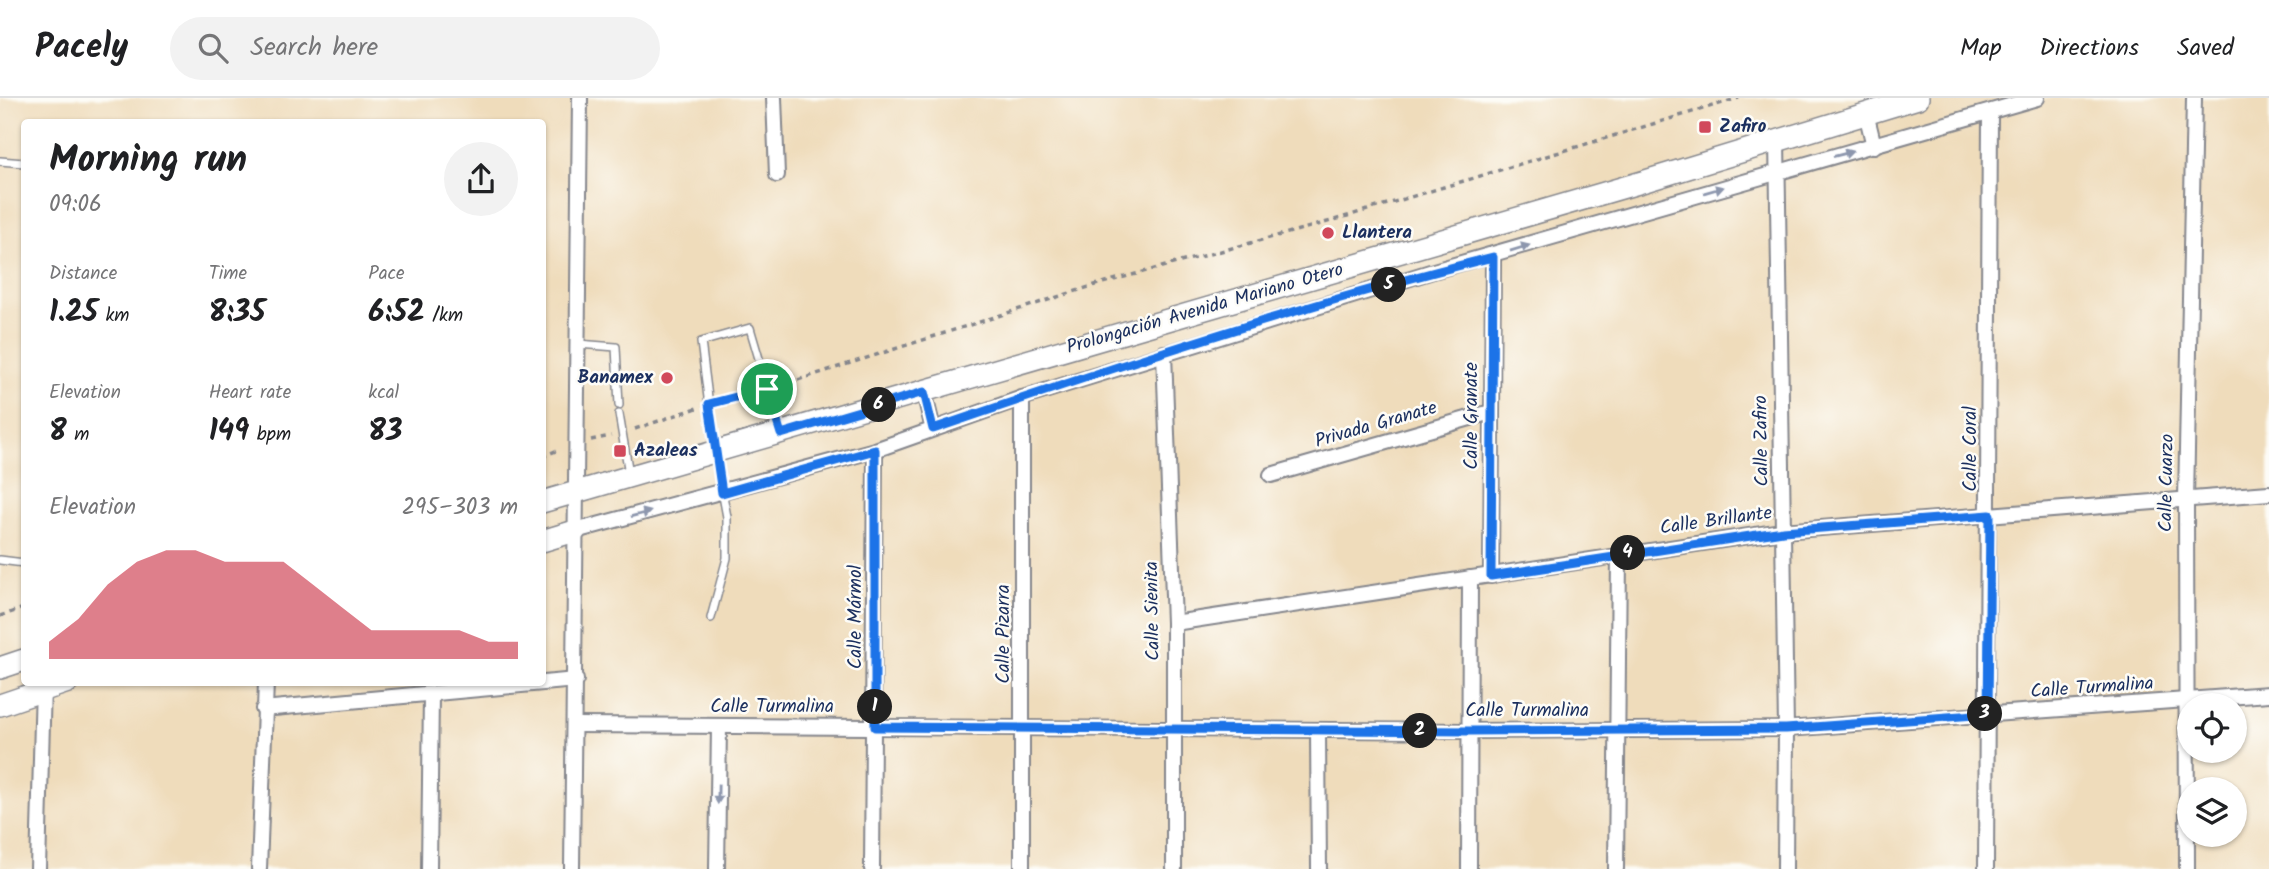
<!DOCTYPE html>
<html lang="en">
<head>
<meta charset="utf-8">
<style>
  :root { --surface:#fff; --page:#f2f2f2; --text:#202124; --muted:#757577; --line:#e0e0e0; --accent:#d1495b }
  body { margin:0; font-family:Kalam,sans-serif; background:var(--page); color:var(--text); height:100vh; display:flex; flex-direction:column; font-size:26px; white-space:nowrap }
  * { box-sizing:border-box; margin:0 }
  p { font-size:23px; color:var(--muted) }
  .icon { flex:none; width:38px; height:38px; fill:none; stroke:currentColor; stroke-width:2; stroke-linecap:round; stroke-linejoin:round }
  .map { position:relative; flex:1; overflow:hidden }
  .drawer { position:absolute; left:21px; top:21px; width:525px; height:567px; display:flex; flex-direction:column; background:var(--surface); border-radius:7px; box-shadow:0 2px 5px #0004 }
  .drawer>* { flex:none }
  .fabs { position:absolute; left:2177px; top:595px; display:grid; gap:14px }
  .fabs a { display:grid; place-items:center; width:70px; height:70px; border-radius:50%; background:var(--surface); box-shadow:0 2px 5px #0004; font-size:35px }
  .pin { position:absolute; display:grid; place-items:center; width:60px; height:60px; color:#fff; margin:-30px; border:4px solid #fff; border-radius:50%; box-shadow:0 2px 7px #0007 }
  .km { position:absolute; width:35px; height:35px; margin:-18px; border-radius:50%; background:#222; color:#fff; font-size:19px; line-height:35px; text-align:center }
  .round { display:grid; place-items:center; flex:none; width:74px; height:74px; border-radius:37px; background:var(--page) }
  .head { display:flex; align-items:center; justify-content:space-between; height:119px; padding:0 28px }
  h1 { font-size:38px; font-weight:700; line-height:52px }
  .stats { display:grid; grid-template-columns:repeat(3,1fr); gap:10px; height:119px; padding:7px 28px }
  .stats div { display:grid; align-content:center }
  .stats b { font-size:30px; font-weight:700 }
  .stats small { font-size:19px; font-weight:400 }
  .stats p { font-size:19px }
  .chart { height:196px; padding:14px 28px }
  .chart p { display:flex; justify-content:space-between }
  .chart svg { width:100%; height:126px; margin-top:7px; fill:var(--accent); opacity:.7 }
  header { display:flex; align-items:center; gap:42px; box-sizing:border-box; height:98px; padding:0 35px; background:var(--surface); border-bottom:2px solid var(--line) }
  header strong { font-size:33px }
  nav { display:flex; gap:38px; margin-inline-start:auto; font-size:24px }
  .search { width:490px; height:63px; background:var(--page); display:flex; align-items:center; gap:18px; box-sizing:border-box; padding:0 24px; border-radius:38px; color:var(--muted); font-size:26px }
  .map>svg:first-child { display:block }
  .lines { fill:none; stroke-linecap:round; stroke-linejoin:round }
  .lane-casing { stroke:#85868c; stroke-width:10 }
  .street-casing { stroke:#85868c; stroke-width:18 }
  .secondary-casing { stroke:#85868c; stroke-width:24 }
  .path { stroke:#85868c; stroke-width:3.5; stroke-dasharray:5 5; stroke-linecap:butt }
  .lane { stroke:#fff; stroke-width:7 }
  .street { stroke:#fff; stroke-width:14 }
  .secondary { stroke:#fff; stroke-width:21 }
  .oneway { fill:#8d97ae }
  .route-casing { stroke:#fff; stroke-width:14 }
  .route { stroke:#1a73e8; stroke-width:9 }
  .poi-dot { fill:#d1495b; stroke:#fdfcf7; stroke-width:2.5 }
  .labels { text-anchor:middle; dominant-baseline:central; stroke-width:5; stroke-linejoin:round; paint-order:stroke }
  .poi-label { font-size:19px; font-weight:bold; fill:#1b2f5e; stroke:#fdfcf7; text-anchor:start }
  .street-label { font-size:19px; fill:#1b2f5e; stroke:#fdfcf7 }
</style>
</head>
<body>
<header>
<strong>Pacely</strong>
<div class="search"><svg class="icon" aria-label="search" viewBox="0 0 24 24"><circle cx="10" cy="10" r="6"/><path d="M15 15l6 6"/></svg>Search here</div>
<nav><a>Map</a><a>Directions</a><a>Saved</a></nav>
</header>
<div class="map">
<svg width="2269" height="771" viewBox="0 0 2269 771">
  <rect width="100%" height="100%" fill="#fdfcf7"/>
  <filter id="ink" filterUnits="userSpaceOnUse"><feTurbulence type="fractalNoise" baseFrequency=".0143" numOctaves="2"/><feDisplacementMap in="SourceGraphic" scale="14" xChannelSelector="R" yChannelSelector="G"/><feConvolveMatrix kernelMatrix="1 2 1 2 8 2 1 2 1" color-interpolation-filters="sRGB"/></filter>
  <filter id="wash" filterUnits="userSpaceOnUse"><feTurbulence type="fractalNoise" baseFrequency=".00686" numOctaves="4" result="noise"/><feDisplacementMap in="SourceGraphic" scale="28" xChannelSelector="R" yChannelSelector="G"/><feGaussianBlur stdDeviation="1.57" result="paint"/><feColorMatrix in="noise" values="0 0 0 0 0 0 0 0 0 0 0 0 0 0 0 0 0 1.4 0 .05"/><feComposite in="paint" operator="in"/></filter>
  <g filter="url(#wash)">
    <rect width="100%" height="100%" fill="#efdcbb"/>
  </g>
  <g filter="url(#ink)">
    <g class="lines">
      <g class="lane-casing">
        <g id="lane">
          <polyline points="0,63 24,65"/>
          <polyline points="578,246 616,249 619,307"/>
          <polyline points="619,316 629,376"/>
          <polyline points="0,462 24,465"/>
          <polyline points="711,520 727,460 727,419 715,355 701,244 750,230 780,332"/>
        </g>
      </g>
      <g class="street-casing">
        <g id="street">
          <polyline points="774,0 777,77"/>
          <polyline points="1866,15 1874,48"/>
          <polyline points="1777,41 1786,631 1785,771"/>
          <polyline points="1164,255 1174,525 1174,771"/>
          <polyline points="924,294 933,331"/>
          <polyline points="1271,377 1491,314"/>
          <polyline points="575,433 875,352 1022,300 1430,174 2037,0"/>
          <polyline points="1491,478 1493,159"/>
          <polyline points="1174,525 1782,433 2269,395"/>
          <polyline points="263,611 576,582"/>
          <polyline points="575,627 1470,633 1786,631 2269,596"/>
          <polyline points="1318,632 1319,771"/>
          <polyline points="38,771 43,587"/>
          <polyline points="259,771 266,584"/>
          <polyline points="429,771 431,596"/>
          <polyline points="572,771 580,0"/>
          <polyline points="717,771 719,628"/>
          <polyline points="872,771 875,352"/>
          <polyline points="1022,771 1022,300"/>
          <polyline points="1469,771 1470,480"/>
          <polyline points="1616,771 1619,457"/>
          <polyline points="1986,771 1990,16"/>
          <polyline points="2187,771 2186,402 2194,0"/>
        </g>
      </g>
      <g class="secondary-casing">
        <g id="secondary">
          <polyline points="542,404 1642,84 1918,0"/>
          <polyline points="542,443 575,433"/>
          <polyline points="0,570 24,562"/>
          <polyline points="0,607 68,584"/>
        </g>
      </g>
      <g class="path">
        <polyline points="779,288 1095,187 1321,126 1739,0"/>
        <polyline points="721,303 758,294"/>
        <polyline points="635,331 697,310"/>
        <polyline points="591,342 611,338"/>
        <polyline points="542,359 560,351"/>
        <polyline points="0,518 24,510"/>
      </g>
      <use href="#lane" class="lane"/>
      <use href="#street" class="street"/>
      <use href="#secondary" class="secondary"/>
    </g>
    <defs><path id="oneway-solid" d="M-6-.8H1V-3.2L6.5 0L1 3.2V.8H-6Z" transform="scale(1.75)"/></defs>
    <g class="oneway">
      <use href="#oneway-solid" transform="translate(1843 56) rotate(-15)"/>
      <use href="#oneway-solid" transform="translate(1714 92) rotate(-16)"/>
      <use href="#oneway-solid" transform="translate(1520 150) rotate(-17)"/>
      <use href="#oneway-solid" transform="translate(641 416) rotate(-15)"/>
      <use href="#oneway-solid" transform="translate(718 696) rotate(91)"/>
    </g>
  </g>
  <g class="lines" filter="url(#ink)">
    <g class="route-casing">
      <path id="route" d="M1493 159 1491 478 1783 433 1990 417 1988 616 1786 631 1470 633 875 629V352L722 395 709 306 767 291 781 336 924 294 933 331C1117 268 1304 206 1493 159Z"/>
    </g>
    <use href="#route" class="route"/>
  </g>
  <g class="poi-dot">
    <rect x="1698" y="22" width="14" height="14" rx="3.5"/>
    <circle cx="1328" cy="135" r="7"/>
    <circle cx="667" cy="280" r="7"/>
    <rect x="613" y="346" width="14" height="14" rx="3.5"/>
  </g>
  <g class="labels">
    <g class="poi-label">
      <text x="1719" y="29">Zafiro</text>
      <text x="1342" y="135">Llantera</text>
      <text x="653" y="280" text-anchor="end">Banamex</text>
      <text x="634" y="353">Azaleas</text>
    </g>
    <g class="street-label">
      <text transform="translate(1205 211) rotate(-16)">Prolongación Avenida Mariano Otero</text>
      <text transform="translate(1472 318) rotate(-90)">Calle Granate</text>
      <text transform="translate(1376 327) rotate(-16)">Privada Granate</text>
      <text transform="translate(1762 343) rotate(-91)">Calle Zafiro</text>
      <text transform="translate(1971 351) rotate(-90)">Calle Coral</text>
      <text transform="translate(2167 385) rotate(-89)">Calle Cuarzo</text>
      <text transform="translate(1716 423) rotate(-8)">Calle Brillante</text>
      <text transform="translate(1153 513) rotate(-91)">Calle Sienita</text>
      <text transform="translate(856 519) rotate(-90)">Calle Mármol</text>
      <text transform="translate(1004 536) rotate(-90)">Calle Pizarra</text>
      <text transform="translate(2092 590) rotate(-4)">Calle Turmalina</text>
      <text x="772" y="609">Calle Turmalina</text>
      <text x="1527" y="613">Calle Turmalina</text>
    </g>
  </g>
</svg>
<div class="fabs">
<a><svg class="icon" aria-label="locate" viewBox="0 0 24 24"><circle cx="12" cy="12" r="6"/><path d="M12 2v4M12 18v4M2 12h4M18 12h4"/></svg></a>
<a><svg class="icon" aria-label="layers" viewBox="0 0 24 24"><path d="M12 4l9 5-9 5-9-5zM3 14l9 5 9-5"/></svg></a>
</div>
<div class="pin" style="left:767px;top:291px;background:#1e9e55"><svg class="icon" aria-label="arrive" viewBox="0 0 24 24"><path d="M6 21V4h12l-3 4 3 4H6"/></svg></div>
<b class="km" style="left:875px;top:609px">1</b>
<b class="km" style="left:1420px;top:633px">2</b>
<b class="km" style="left:1985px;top:616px">3</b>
<b class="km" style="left:1628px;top:455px">4</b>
<b class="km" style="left:1389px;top:187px">5</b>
<b class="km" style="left:879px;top:307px">6</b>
<section class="drawer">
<div class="head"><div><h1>Morning run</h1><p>09:06</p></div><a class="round"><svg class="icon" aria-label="share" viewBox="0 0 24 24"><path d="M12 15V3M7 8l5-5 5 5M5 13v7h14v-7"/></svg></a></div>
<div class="stats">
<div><p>Distance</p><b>1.25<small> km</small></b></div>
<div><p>Time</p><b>8:35</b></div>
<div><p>Pace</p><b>6:52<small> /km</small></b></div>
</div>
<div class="stats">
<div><p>Elevation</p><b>8<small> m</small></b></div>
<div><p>Heart rate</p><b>149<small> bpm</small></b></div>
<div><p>kcal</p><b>83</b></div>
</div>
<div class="chart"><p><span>Elevation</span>295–303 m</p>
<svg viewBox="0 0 160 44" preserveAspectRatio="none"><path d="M0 44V38L10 30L20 18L30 10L40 6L50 6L60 10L70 10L80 10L90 18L100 26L110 34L120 34L130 34L140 34L150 38L160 38V44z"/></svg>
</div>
</section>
</div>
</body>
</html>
